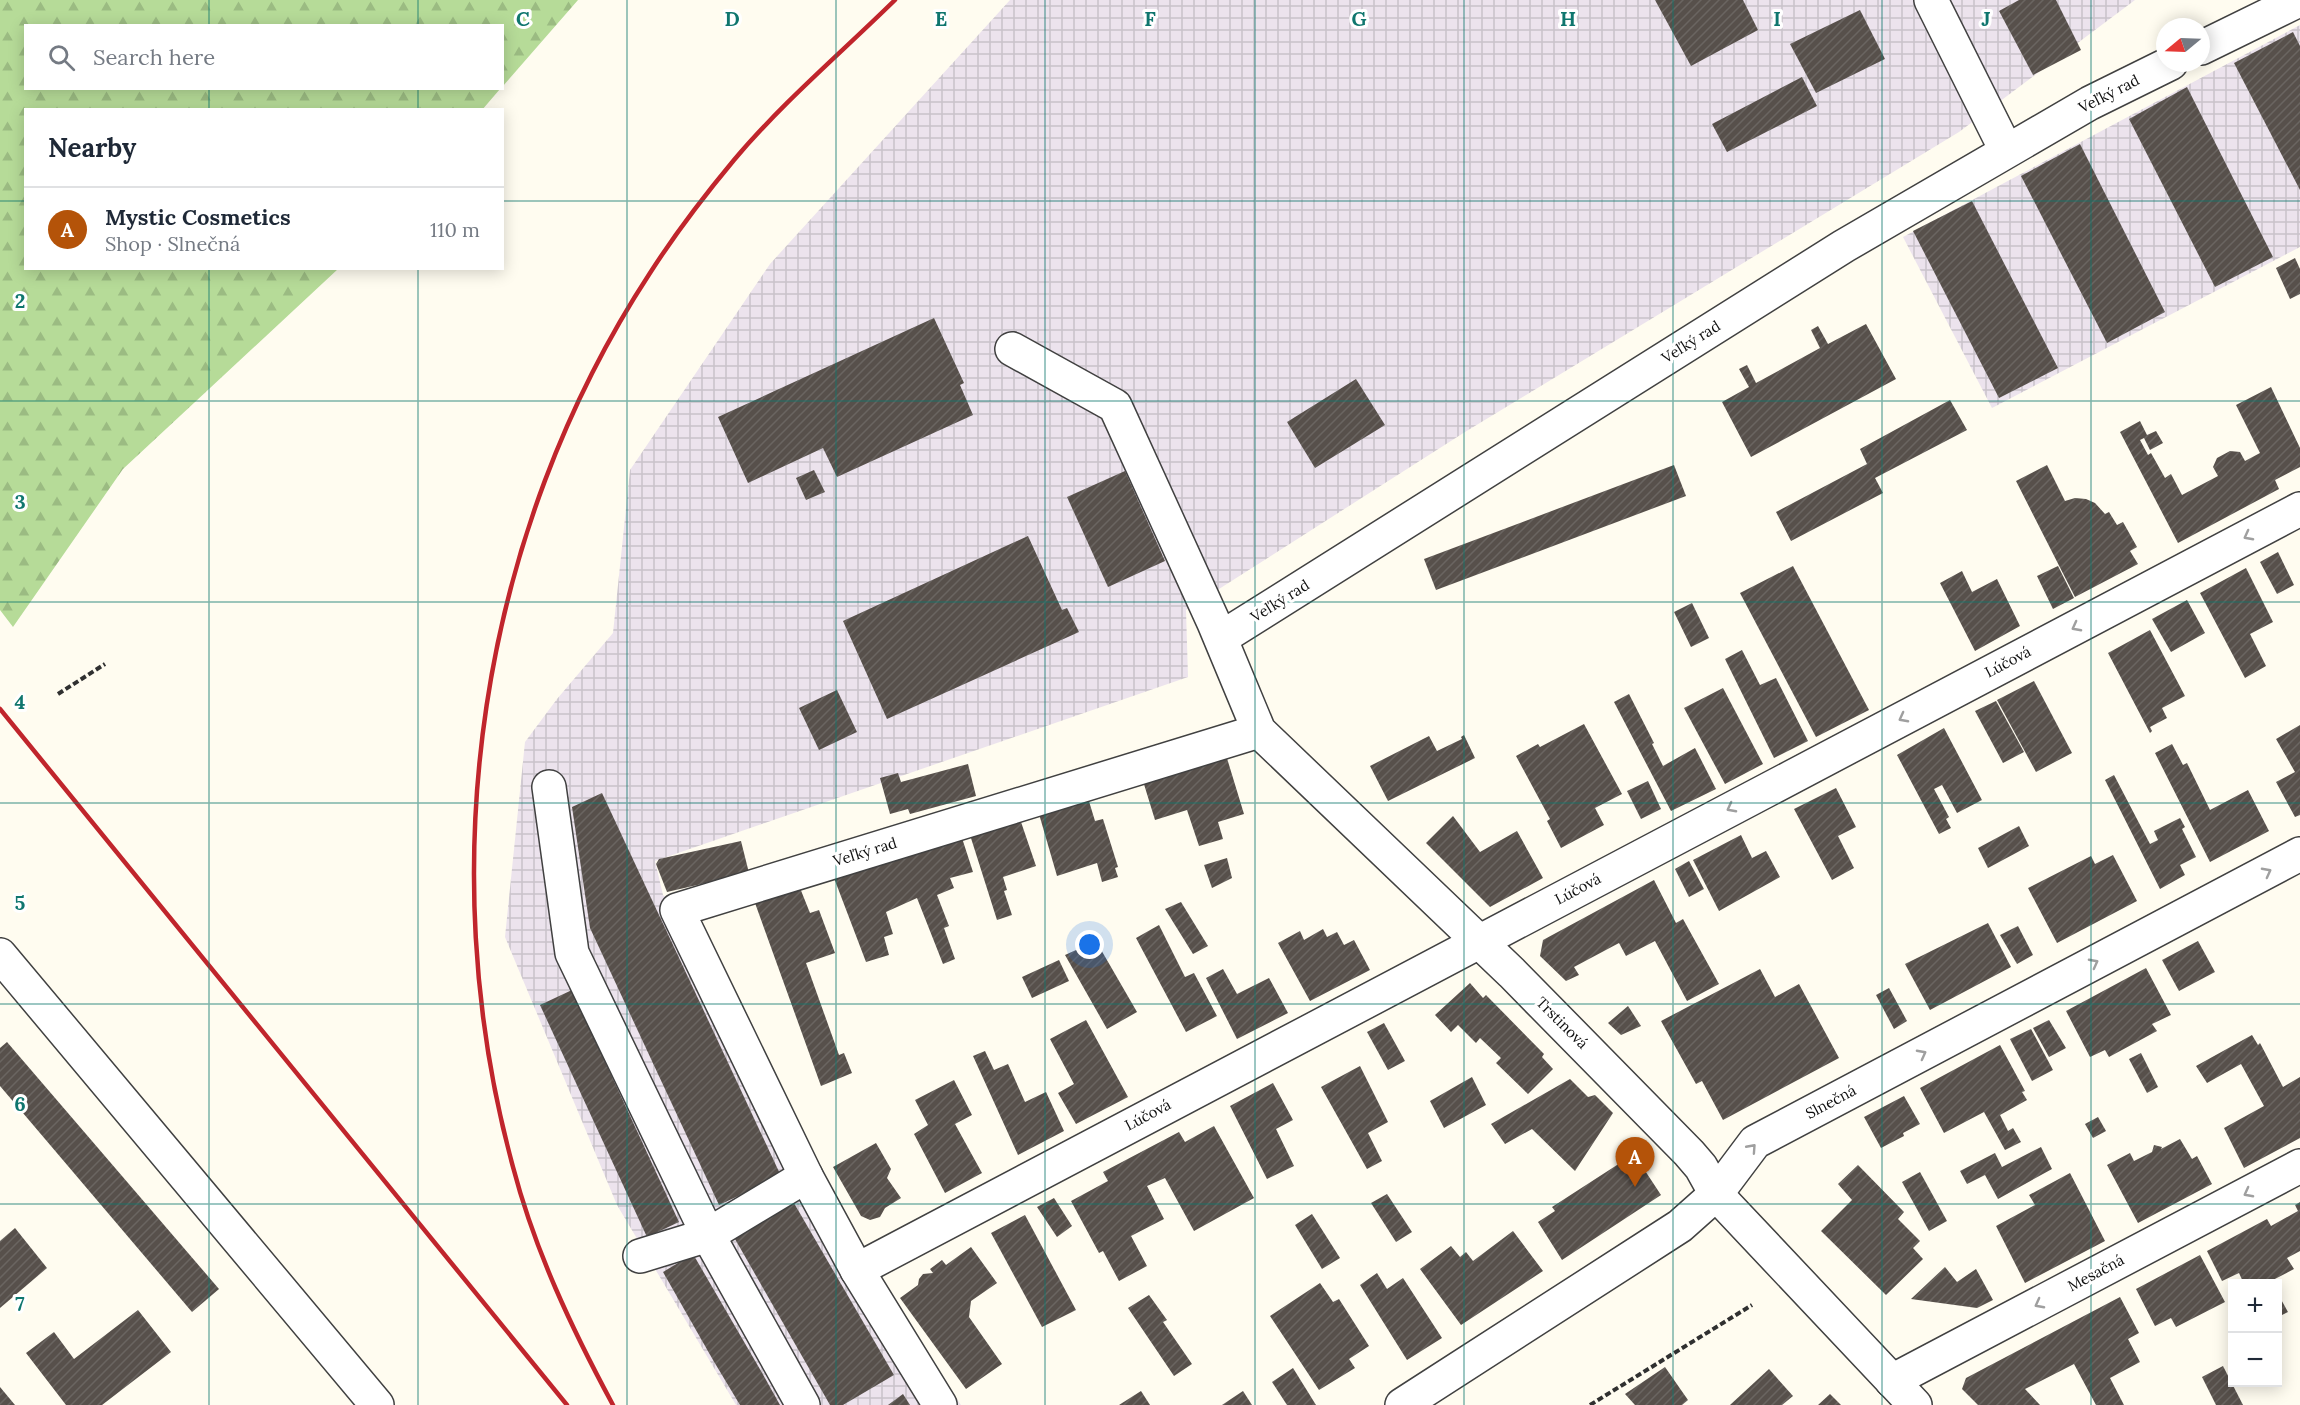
<!DOCTYPE html>
<meta charset="utf-8">
<style>
body{margin:0;font-family:Lora,serif;background:#f6f6f7;color:#1f2937}
.controls{position:absolute;right:18px;bottom:18px;display:grid;overflow:hidden;border-radius:0px;box-shadow:0 3px 15px #0003}
.controls button{width:54px;height:54px;display:grid;place-items:center;padding:0;border:0;border-bottom:2px solid #e0e1e3;background:#fff;color:#1f2937;font:30px sans-serif}
.compass{position:absolute;left:2156px;top:18px;width:54px;height:54px;border-radius:50%;background:#fff;box-shadow:0 3px 15px #0003;rotate:251deg}
.you{position:absolute;left:1090px;top:945px;width:21px;height:21px;margin:-15px;border:4px solid #fff;border-radius:50%;background:#1a73e8;box-shadow:0 0 0 9px #1a73e833}
.badge{display:grid;place-items:center;width:39px;height:39px;border-radius:50%;background:#b45309;color:#fff;font-size:20px;font-weight:700}
.pin{position:absolute;translate:-50% -50px;filter:drop-shadow(0 2px 3px #0008)}
.pin::after{content:'';position:absolute;top:32px;width:21px;height:18px;background:inherit;clip-path:polygon(0 0,100% 0,50% 100%)}
.list{margin:0;padding:0;list-style:none}
h2{display:flex;justify-content:space-between;align-items:center;height:78px;margin:0;padding:0 24px;font-size:26px}
h2 small{font-size:20px;font-weight:400;color:#747a83}
.list li{display:grid;grid-template-columns:39px 1fr auto;gap:18px;align-items:center;box-sizing:border-box;height:84px;padding:0 24px;border-top:2px solid #e0e1e3}
.list b{display:block;font-size:22px;white-space:nowrap}
.list p{margin:0;font-size:20px;white-space:nowrap;color:#747a83}
.list em{font-size:20px;font-style:normal;color:#747a83}
.icon{flex:none;width:33px;height:33px;fill:none;stroke:currentColor;stroke-width:2;stroke-linecap:round;stroke-linejoin:round}
.map{position:relative;flex:none;width:2300px;height:1405px;overflow:hidden}
.search{position:absolute;background:#fff;box-shadow:0 3px 15px #0003;left:24px;top:24px;width:480px;height:66px;display:flex;align-items:center;gap:15px;box-sizing:border-box;padding:0 21px;border-radius:0px;color:#747a83;font-size:22px}
.panel{position:absolute;background:#fff;box-shadow:0 3px 15px #0003;left:24px;top:108px;width:480px;height:162px;border-radius:0px}
.map>svg:first-child{display:block}
.industrial{fill:url(#industrial-grid)}
.forest{fill:url(#forest-firs)}
.building{fill:url(#building-hatch)}
.lines{fill:none;stroke-linecap:round;stroke-linejoin:round}
.minor-casing{stroke:#414141;stroke-width:36}
.path{stroke:#303030;stroke-width:4;stroke-dasharray:6 3;stroke-linecap:butt}
.minor{stroke:#fff;stroke-width:33}
.rail{stroke:#c0252c;stroke-width:4.5}
.oneway{stroke:#9f9f9f}
.grid{fill:none;stroke:#0f766e;stroke-width:1.5;stroke-opacity:0.55}
.labels{text-anchor:middle;stroke-width:6;stroke-linejoin:round;paint-order:stroke}
.street-label{font-size:15px;fill:#0e0e0e;stroke:#fff}
.grid-label{font-size:20px;text-anchor:middle;font-weight:bold;fill:#0f766e;stroke:#fff;stroke-width:6;stroke-linejoin:round;paint-order:stroke}
</style>
<div class="map">
<svg width="2300" height="1405" viewBox="0 0 2300 1405">
<defs>
<pattern id="industrial-grid" width="8" height="8" patternUnits="userSpaceOnUse" patternTransform="scale(1.5)"><rect width="8" height="8" fill="#ece3ed"/><path d="M0 4h8M4 0v8" fill="none" stroke="#c9c2ca"/></pattern>
<pattern id="forest-firs" width="22" height="20" patternUnits="userSpaceOnUse" patternTransform="scale(1.5)"><rect width="22" height="20" fill="#b6db98"/><path d="M5 1l3.5 6h-7zM16 11l3.5 6h-7z" fill="#9bbb82"/></pattern>
<pattern id="building-hatch" width="6" height="6" patternUnits="userSpaceOnUse" patternTransform="scale(1.5)"><rect width="6" height="6" fill="#57504b"/><path d="M-1 1l2-2M0 6l6-6M5 7l2-2" fill="none" stroke="#6a6561"/></pattern>
</defs>
<rect width="100%" height="100%" fill="#fffcf0"/>
<g class="industrial">
<path d="M1010,0H2135L1959,132L1465,432L1186,610L1188,677L655,861L663,895L696,922L857,1252L961,1405H736L617,1205L505,937L525,742L557,699L613,633L630,470L770,264Z"/>
<path d="M2300,25V247L1992,408L1903,237Z"/>
</g>
<path class="forest" d="M0,0H578L503,86L502,26H26V88L500,89L482,110H26V268L338,269L123,469L13,627L0,610Z"/>
<g class="building">
<path d="M1655,0H1743L1758,30L1691,66Z"/>
<path d="M2019,0H2056L2081,50L2033,75L1999,11Z"/>
<path d="M1860,10L1885,59L1816,93L1790,44Z"/>
<path d="M2293,32L2300,46V190L2234,63Z"/>
<path d="M1802,77L1817,106L1727,152L1712,124Z"/>
<path d="M2187,87L2273,257L2215,287L2129,119Z"/>
<path d="M2080,144L2165,312L2107,343L2021,176Z"/>
<path d="M1972,201L2058,368L1999,398L1913,231Z"/>
<path d="M2295,258L2300,269V294L2290,299L2276,268Z"/>
<path d="M934,318L964,383L960,385L973,415L837,477L823,448L748,483L718,417Z"/>
<path d="M1866,324L1896,379L1751,457L1722,402L1749,387L1739,369L1747,365L1756,383L1820,348L1811,330L1818,326L1828,344Z"/>
<path d="M1356,379L1385,425L1315,468L1287,422Z"/>
<path d="M2271,387L2300,448V467L2275,480L2279,489L2178,543L2120,432L2140,421L2147,435L2156,431L2163,443L2150,450L2144,438L2140,440L2148,455L2151,453L2165,478L2171,474L2182,495L2218,476L2213,467L2217,458L2230,451L2240,452L2245,461L2260,453L2236,405Z"/>
<path d="M1950,400L1967,430L1875,478L1883,493L1791,541L1776,512L1867,464L1860,449Z"/>
<path d="M1674,465L1686,496L1436,590L1424,559Z"/>
<path d="M2047,465L2065,501L2075,498L2086,499L2095,503L2105,514L2109,512L2117,525L2123,522L2137,547L2130,551L2138,564L2075,597L2016,481Z"/>
<path d="M814,470L825,492L806,500L796,478Z"/>
<path d="M1125,471L1165,561L1108,587L1067,497Z"/>
<path d="M1028,536L1062,610L1067,608L1079,632L887,719L843,621Z"/>
<path d="M2278,552L2294,585L2277,594L2260,562Z"/>
<path d="M1793,566L1869,710L1816,737L1740,593Z"/>
<path d="M2058,566L2074,598L2053,609L2037,576Z"/>
<path d="M2246,568L2273,622L2250,634L2266,666L2245,678L2200,593Z"/>
<path d="M1962,571L1972,592L1997,579L2020,626L1975,651L1940,583Z"/>
<path d="M2187,600L2205,633L2171,652L2152,619Z"/>
<path d="M1692,603L1709,638L1691,647L1674,612Z"/>
<path d="M2150,630L2185,696L2162,708L2167,718L2150,727L2152,731L2150,733L2108,653Z"/>
<path d="M1742,650L1760,685L1776,678L1808,741L1774,758L1725,659Z"/>
<path d="M2034,681L2072,753L2036,772L1997,700Z"/>
<path d="M1723,688L1763,764L1725,784L1684,708Z"/>
<path d="M837,690L857,732L819,750L799,708Z"/>
<path d="M1629,694L1654,743L1652,744L1663,766L1695,748L1716,789L1671,811L1614,702Z"/>
<path d="M1996,701L2024,752L2003,763L1975,711Z"/>
<path d="M1584,724L1622,794L1595,808L1604,825L1561,848L1547,821L1550,819L1516,756L1538,744L1540,747Z"/>
<path d="M2300,725V815L2295,817L2276,782L2295,772L2276,739Z"/>
<path d="M1944,728L1982,800L1957,813L1942,785L1934,789L1949,817L1946,819L1951,828L1939,834L1897,755Z"/>
<path d="M1464,735L1475,758L1388,801L1370,766L1429,736L1437,751L1462,739L1461,737Z"/>
<path d="M2172,744L2183,765L2187,763L2210,810L2248,790L2269,831L2210,862L2155,753Z"/>
<path d="M1226,755L1244,814L1218,822L1223,839L1199,846L1187,810L1155,820L1143,781Z"/>
<path d="M968,764L976,796L910,814L908,809L890,814L880,778L898,773L901,782Z"/>
<path d="M2114,775L2150,844L2158,840L2154,831L2180,818L2185,827L2182,829L2196,857L2180,865L2185,875L2160,889L2105,780Z"/>
<path d="M1648,781L1661,809L1641,819L1627,791Z"/>
<path d="M1836,788L1856,827L1838,836L1854,868L1832,880L1794,809Z"/>
<path d="M602,793L781,1176L719,1205L590,928L572,807Z"/>
<path d="M1088,798L1095,821L1103,819L1118,867L1115,868L1118,877L1102,882L1097,863L1057,876L1039,814Z"/>
<path d="M1453,816L1480,852L1517,831L1543,878L1490,907L1426,843Z"/>
<path d="M1020,819L1036,866L1003,877L1007,890L1004,891L1012,915L997,920L970,835Z"/>
<path d="M2019,826L2029,846L1988,868L1978,848Z"/>
<path d="M1741,835L1752,858L1766,851L1780,877L1719,911L1693,860Z"/>
<path d="M962,838L973,872L950,878L954,888L937,895L949,926L944,928L955,959L943,964L917,898L886,912L893,934L884,937L889,955L866,962L834,878Z"/>
<path d="M741,841L749,873L667,892L656,864L659,859Z"/>
<path d="M2113,855L2137,901L2057,943L2028,888L2091,856L2095,864Z"/>
<path d="M1227,858L1232,878L1212,888L1204,865Z"/>
<path d="M1689,861L1704,889L1689,897L1675,869Z"/>
<path d="M1654,880L1676,923L1683,919L1719,984L1687,1001L1655,941L1626,956L1619,943L1574,967L1579,975L1566,981L1540,956L1543,940Z"/>
<path d="M800,888L810,913L819,910L835,953L806,963L839,1055L844,1053L852,1073L821,1086L755,903Z"/>
<path d="M1181,902L1208,946L1193,954L1165,909Z"/>
<path d="M1988,923L2011,967L1930,1010L1905,964Z"/>
<path d="M1159,925L1185,977L1194,973L1217,1016L1186,1032L1136,938Z"/>
<path d="M2018,926L2033,955L2017,964L2000,935Z"/>
<path d="M1323,929L1327,937L1337,932L1344,945L1354,940L1370,970L1310,1001L1278,943L1300,931L1304,940Z"/>
<path d="M2198,941L2215,972L2179,991L2162,960Z"/>
<path d="M1087,945L1093,952L1100,948L1137,1012L1107,1029L1065,955Z"/>
<path d="M1059,960L1069,981L1032,998L1022,977Z"/>
<path d="M2146,968L2171,1015L2152,1024L2157,1031L2109,1057L2105,1050L2090,1057L2066,1011Z"/>
<path d="M1223,969L1237,994L1269,978L1288,1013L1237,1039L1206,978Z"/>
<path d="M1760,969L1775,997L1799,984L1839,1058L1723,1120L1702,1081L1696,1084L1661,1021Z"/>
<path d="M1470,983L1483,998L1486,995L1544,1054L1542,1057L1553,1069L1528,1094L1496,1063L1501,1058L1480,1038L1476,1043L1458,1025L1451,1032L1435,1015Z"/>
<path d="M1889,988L1907,1021L1894,1029L1876,995Z"/>
<path d="M572,990L679,1222L647,1237L540,1005Z"/>
<path d="M1628,1006L1641,1026L1621,1035L1608,1023Z"/>
<path d="M1086,1020L1128,1097L1076,1124L1058,1093L1074,1084L1050,1039Z"/>
<path d="M2049,1020L2066,1048L2049,1057L2033,1028Z"/>
<path d="M1384,1023L1405,1061L1388,1070L1367,1032Z"/>
<path d="M2031,1029L2053,1070L2032,1081L2010,1039Z"/>
<path d="M2252,1035L2258,1045L2260,1043L2283,1087L2300,1077V1138L2244,1168L2224,1128L2264,1106L2241,1064L2207,1083L2196,1066Z"/>
<path d="M7,1042L219,1289L192,1312L0,1086V1048Z"/>
<path d="M2000,1045L2025,1091L2022,1092L2027,1100L2000,1115L2008,1131L2013,1128L2021,1142L2005,1150L1984,1112L1944,1133L1920,1088Z"/>
<path d="M985,1051L994,1070L1008,1064L1025,1102L1046,1092L1064,1131L1018,1155L973,1056Z"/>
<path d="M2141,1053L2158,1087L2147,1093L2129,1059Z"/>
<path d="M1360,1066L1388,1122L1368,1133L1382,1161L1367,1169L1321,1087Z"/>
<path d="M1472,1077L1486,1105L1444,1128L1430,1101Z"/>
<path d="M1570,1079L1588,1097L1595,1095L1613,1113L1575,1171L1532,1129L1505,1144L1491,1124Z"/>
<path d="M954,1080L972,1115L955,1124L982,1173L945,1193L914,1134L928,1125L915,1100Z"/>
<path d="M1273,1083L1293,1120L1276,1129L1294,1166L1267,1179L1230,1106Z"/>
<path d="M1904,1096L1920,1124L1903,1133L1904,1136L1881,1148L1864,1117Z"/>
<path d="M2098,1117L2106,1131L2093,1138L2085,1124Z"/>
<path d="M1214,1126L1254,1198L1194,1231L1165,1178L1147,1186L1164,1219L1131,1236L1147,1266L1119,1281L1103,1251L1099,1253L1071,1201L1108,1181L1103,1172L1179,1132L1185,1142Z"/>
<path d="M2180,1139L2192,1159L2197,1156L2212,1184L2138,1223L2107,1165L2130,1153L2134,1161L2152,1152L2154,1145L2162,1147L2161,1149Z"/>
<path d="M876,1143L891,1169L887,1178L901,1198L885,1208L880,1217L870,1220L861,1216L833,1167Z"/>
<path d="M2041,1147L2052,1169L1998,1199L1985,1175L1967,1184L1960,1171L1995,1153L2002,1167Z"/>
<path d="M1634,1154L1661,1195L1562,1260L1538,1222L1555,1211L1552,1207Z"/>
<path d="M1858,1165L1904,1212L1898,1219L1920,1241L1913,1248L1923,1259L1886,1295L1821,1231L1852,1200L1838,1184Z"/>
<path d="M1920,1172L1947,1221L1929,1231L1902,1182Z"/>
<path d="M2070,1173L2105,1241L2025,1283L1996,1226L2035,1205L2029,1195Z"/>
<path d="M1387,1194L1412,1232L1396,1242L1371,1203Z"/>
<path d="M791,1198L894,1375L843,1405H830L731,1232Z"/>
<path d="M1054,1198L1072,1226L1057,1237L1037,1207Z"/>
<path d="M2300,1202V1251L2287,1258L2294,1269L2271,1281L2272,1284H2244L2239,1273L2222,1281L2207,1251L2267,1219L2271,1226L2298,1211L2295,1205Z"/>
<path d="M1312,1214L1340,1258L1322,1269L1295,1225Z"/>
<path d="M1025,1215L1076,1310L1042,1327L991,1233Z"/>
<path d="M15,1228L47,1268L0,1308V1241Z"/>
<path d="M1513,1231L1543,1271L1461,1325L1420,1269L1451,1246L1460,1257L1466,1252L1473,1261Z"/>
<path d="M971,1247L997,1283L971,1301L969,1317L1002,1364L966,1389L900,1298L918,1285L919,1279L923,1274L933,1273L930,1269L942,1260L946,1265Z"/>
<path d="M693,1254L761,1371L780,1405H740L713,1360L663,1272Z"/>
<path d="M2200,1255L2225,1302L2176,1327L2171,1318L2155,1326L2136,1289Z"/>
<path d="M1945,1267L1957,1282L1976,1269L1993,1300L1977,1308L1911,1299Z"/>
<path d="M1377,1273L1387,1289L1403,1278L1442,1338L1407,1360L1360,1285Z"/>
<path d="M1320,1283L1333,1302L1339,1299L1369,1346L1349,1359L1355,1368L1319,1390L1270,1316Z"/>
<path d="M2278,1294L2288,1312L2278,1317Z"/>
<path d="M1149,1295L1167,1320L1163,1322L1192,1364L1174,1376L1128,1308Z"/>
<path d="M2120,1297L2139,1333L2128,1339L2140,1362L2110,1378L2124,1405H2096L2074,1364L2025,1389L2040,1405H1978L1962,1389L1966,1378Z"/>
<path d="M138,1310L171,1352L102,1405H66L26,1353L54,1332L74,1359Z"/>
<path d="M2223,1366L2243,1405H2216L2202,1377Z"/>
<path d="M1665,1367L1688,1400L1682,1405H1635L1625,1394Z"/>
<path d="M1293,1368L1316,1405H1287L1272,1382Z"/>
<path d="M1769,1369L1793,1396L1782,1405H1730Z"/>
<path d="M0,1387L15,1405H0Z"/>
<path d="M1141,1391L1150,1405H1119Z"/>
<path d="M1243,1391L1252,1405H1222Z"/>
<path d="M903,1394L910,1405H888Z"/>
<path d="M1830,1394L1841,1405H1818Z"/>
</g>
<g class="lines">
<defs>
<g id="minor">
<path d="M1931,0L2006,150"/>
<path d="M2201,48L2299,0"/>
<path d="M1012,349L1115,406L1214,623L1259,731L1512,973L1689,1153L1701,1167L1716,1194L1915,1405"/>
<path d="M1221,638L1844,246L2090,103L2171,63"/>
<path d="M549,787L572,953L708,1235L803,1405"/>
<path d="M0,955L377,1405"/>
<path d="M640,1256L708,1235L806,1176"/>
<path d="M857,1270L2300,509"/>
<path d="M1892,1381L2300,1166"/>
<path d="M940,1405L857,1270L806,1176L677,910L1259,731"/>
<path d="M1402,1405L1680,1226L1716,1194L1755,1142L2300,854"/>
</g>
</defs>
<use href="#minor" class="minor-casing"/>
<g class="path">
<path d="M58,694L105,664"/>
<path d="M1590,1405L1752,1305"/>
</g>
<use href="#minor" class="minor"/>
<g class="rail">
<path d="M0,709L567,1405"/>
<path d="M613,1405C572,1329 535,1251 513,1167C431,867 479,534 650,273C675,234 704,196 734,160C783,102 841,53 895,0"/>
</g>
</g>
<defs><path id="oneway-chevron" d="M-2-3.5L2.5 0L-2 3.5" fill="none" stroke-width="1.6" stroke-linecap="round" stroke-linejoin="round" transform="scale(1.5)"/></defs>
<g class="oneway">
<use href="#oneway-chevron" transform="translate(2248 536) rotate(152)"/>
<use href="#oneway-chevron" transform="translate(2076 627) rotate(152)"/>
<use href="#oneway-chevron" transform="translate(1903 718) rotate(152)"/>
<use href="#oneway-chevron" transform="translate(1731 808) rotate(152)"/>
<use href="#oneway-chevron" transform="translate(2267 872) rotate(-28)"/>
<use href="#oneway-chevron" transform="translate(2094 963) rotate(-28)"/>
<use href="#oneway-chevron" transform="translate(1922 1054) rotate(-28)"/>
<use href="#oneway-chevron" transform="translate(1752 1148) rotate(-48)"/>
<use href="#oneway-chevron" transform="translate(2248 1193) rotate(152)"/>
<use href="#oneway-chevron" transform="translate(2039 1304) rotate(152)"/>
</g>
<path class="grid" d="M209,0V26M418,0V26M627,0V1405M836,0V1405M1045,0V1405M1255,0V1405M1464,0V1405M1673,0V1405M1882,0V1405M2091,0V1405M209,88V110M418,88V110M0,201H26M502,201H2300M209,268V1405M418,268V1405M0,401H2300M0,602H2300M0,803H2300M0,1004H2300M0,1204H2300"/>
<g class="labels">
<g class="street-label">
<text transform="translate(2109 94) rotate(-27)" y="5">Veľký rad</text>
<text transform="translate(1691 342) rotate(-32)" y="5">Veľký rad</text>
<text transform="translate(1280 601) rotate(-32)" y="5">Veľký rad</text>
<text transform="translate(2008 662) rotate(-28)" y="5">Lúčová</text>
<text transform="translate(865 852) rotate(-17)" y="5">Veľký rad</text>
<text transform="translate(1578 889) rotate(-28)" y="5">Lúčová</text>
<text transform="translate(1562 1023) rotate(45)" y="5">Trstinová</text>
<text transform="translate(1831 1102) rotate(-28)" y="5">Slnečná</text>
<text transform="translate(1148 1115) rotate(-28)" y="5">Lúčová</text>
<text transform="translate(2096 1273) rotate(-28)" y="5">Mesačná</text>
</g>
</g>
<g class="grid-label">
<text x="523" y="26">C</text>
<text x="732" y="26">D</text>
<text x="941" y="26">E</text>
<text x="1150" y="26">F</text>
<text x="1359" y="26">G</text>
<text x="1568" y="26">H</text>
<text x="1777" y="26">I</text>
<text x="1986" y="26">J</text>
<text x="20" y="308">2</text>
<text x="20" y="509">3</text>
<text x="20" y="709">4</text>
<text x="20" y="910">5</text>
<text x="20" y="1111">6</text>
<text x="20" y="1311">7</text>
</g>
</svg>
<div class="controls">
<button>+</button>
<button>−</button>
</div>
<svg class="compass" viewBox="-18 -18 36 36"><path d="M0-13l5 13h-10z" fill="#e53935"/><path d="M0 13l5-13h-10z" fill="#747a83"/></svg>
<div class="you"></div>
<div class="pin badge" style="left:1635px;top:1187px">A</div>
<div class="search"><svg class="icon" aria-label="search" viewBox="0 0 24 24"><circle cx="10" cy="10" r="6"/><path d="M15 15l6 6"/></svg>Search here</div>
<section class="panel">
<h2>Nearby<small></small></h2>
<ul class="list">
<li><span class="badge">A</span><div><b>Mystic Cosmetics</b><p>Shop · Slnečná</p></div><em>110 m</em></li>
</ul>
</section>
</div>
